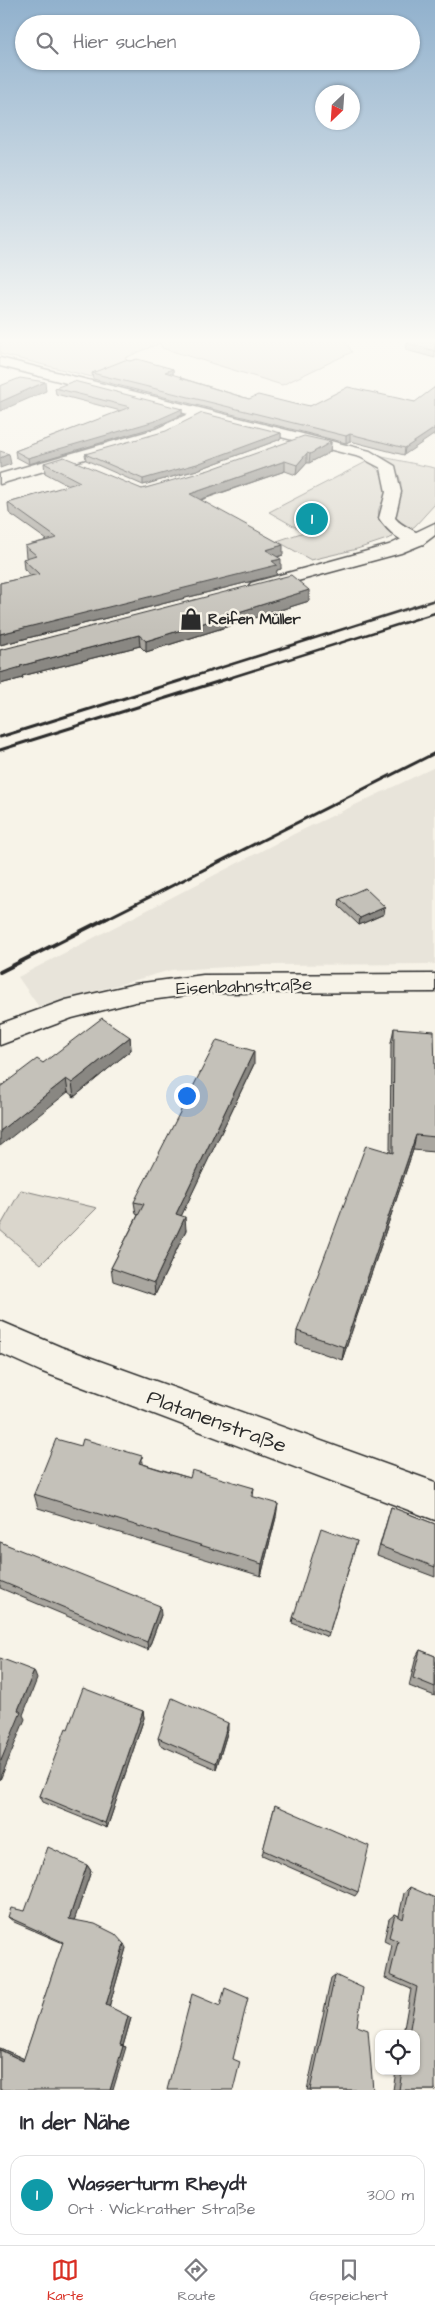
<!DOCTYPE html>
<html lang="de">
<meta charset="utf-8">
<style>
body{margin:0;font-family:"Architects Daughter",sans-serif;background:#f7f7f7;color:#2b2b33}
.controls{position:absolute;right:15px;bottom:15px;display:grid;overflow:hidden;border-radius:10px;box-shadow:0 1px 4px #0004}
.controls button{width:45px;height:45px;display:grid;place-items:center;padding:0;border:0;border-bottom:1px solid #e1e1e2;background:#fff;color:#2b2b33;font:25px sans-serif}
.compass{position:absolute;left:315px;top:85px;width:45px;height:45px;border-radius:50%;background:#fff;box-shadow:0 1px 4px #0004;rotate:205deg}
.you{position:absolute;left:186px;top:1095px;width:18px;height:18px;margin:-12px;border:4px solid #fff;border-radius:50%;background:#1a73e8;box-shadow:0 0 0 8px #1a73e833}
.badge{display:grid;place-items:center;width:32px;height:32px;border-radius:50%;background:#d93025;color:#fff;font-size:16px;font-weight:700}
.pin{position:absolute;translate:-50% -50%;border:2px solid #fff;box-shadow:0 1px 5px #0006}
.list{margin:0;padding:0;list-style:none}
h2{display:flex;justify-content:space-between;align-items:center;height:65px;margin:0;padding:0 20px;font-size:21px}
h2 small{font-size:16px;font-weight:400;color:#7c7c81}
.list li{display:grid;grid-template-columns:32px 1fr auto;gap:15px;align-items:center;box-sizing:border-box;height:80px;margin:0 10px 10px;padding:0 10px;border:1px solid #e1e1e2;border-radius:15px}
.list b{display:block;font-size:19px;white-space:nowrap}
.list p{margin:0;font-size:16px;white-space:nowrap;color:#7c7c81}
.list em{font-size:16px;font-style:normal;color:#7c7c81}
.icon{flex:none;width:28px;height:28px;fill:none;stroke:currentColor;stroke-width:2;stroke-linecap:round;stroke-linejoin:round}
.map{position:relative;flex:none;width:435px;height:2090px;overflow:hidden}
.search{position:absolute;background:#fff;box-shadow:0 1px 4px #0004;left:15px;right:15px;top:15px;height:55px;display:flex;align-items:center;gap:12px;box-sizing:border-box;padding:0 18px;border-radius:28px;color:#7c7c81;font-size:19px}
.sheet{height:155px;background:#fff}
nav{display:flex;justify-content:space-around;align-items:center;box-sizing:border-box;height:70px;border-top:1px solid #e1e1e2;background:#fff;font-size:14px;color:#7c7c81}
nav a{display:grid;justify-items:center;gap:2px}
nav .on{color:#d93025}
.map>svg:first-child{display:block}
.built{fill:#e8e4da}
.green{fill:#dad6cc;stroke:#82807c}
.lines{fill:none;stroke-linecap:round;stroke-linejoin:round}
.street-casing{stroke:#2b2b2b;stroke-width:3}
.secondary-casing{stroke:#2b2b2b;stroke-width:3}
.street{fill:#f7f3e8;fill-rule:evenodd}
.secondary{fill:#f7f3e8;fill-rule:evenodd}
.rail-far2{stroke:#2b2b2b;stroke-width:2.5}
.rail-far1{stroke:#2b2b2b;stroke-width:3}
.rail{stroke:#2b2b2b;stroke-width:4}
.wall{fill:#a9a69f;stroke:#2b2b2b}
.shaded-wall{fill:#898782;stroke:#2b2b2b}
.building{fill:#c4c1b9;stroke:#2b2b2b}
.labels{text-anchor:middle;stroke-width:5;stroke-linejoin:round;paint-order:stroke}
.far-poi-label{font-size:15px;font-weight:bold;fill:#2b2b2b;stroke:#f7f3e8;text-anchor:start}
.street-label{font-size:18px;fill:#2b2b2b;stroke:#f7f3e8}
.near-street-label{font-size:21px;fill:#2b2b2b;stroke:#f7f3e8}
</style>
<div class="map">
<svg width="435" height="2090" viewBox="0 0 435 2090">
<rect width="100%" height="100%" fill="#f7f3e8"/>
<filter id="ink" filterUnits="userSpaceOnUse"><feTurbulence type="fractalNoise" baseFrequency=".02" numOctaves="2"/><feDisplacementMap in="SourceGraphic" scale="10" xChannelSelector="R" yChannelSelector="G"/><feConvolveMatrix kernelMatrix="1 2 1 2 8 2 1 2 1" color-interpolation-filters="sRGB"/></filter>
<g filter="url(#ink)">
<path class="built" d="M435,767V964L266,965L171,970L39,1007L18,977L296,833Z"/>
<g class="green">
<path d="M0,339H353L346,342L352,352L282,385L162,348L160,343L125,358L131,364L96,378L0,354Z"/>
<path d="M373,455L435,468V504L415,526L412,528L397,524L394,515C401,501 406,480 393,467C388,462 379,458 373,455Z"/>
<path d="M368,461C379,469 389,480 386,495C384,503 376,506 379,517C381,524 389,531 393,537L357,549L311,560L277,541L304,532L269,512Z"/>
<path d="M21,1190L97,1208L41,1264L0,1230V1227Z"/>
</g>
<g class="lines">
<defs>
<g id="street">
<path d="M0,358L370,451L395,466L401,492L395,518C403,528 418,530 425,540L423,544C406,548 387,531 379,518L386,492L381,468L360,457L202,417L166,435L0,484V474L156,429L188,414L0,366Z"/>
<path d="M435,974V992L203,993L135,1002L72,1018L0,1045V1024L66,1000L135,984L203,975Z"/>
<path d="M0,1321L61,1347L435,1482V1520L40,1371L0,1353Z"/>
</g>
<path id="secondary" d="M435,523V535L423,544L401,553L257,592L251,591L248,587L251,583L389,545Z"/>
</defs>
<use href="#street" class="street-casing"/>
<use href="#secondary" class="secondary-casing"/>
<use href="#street" class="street"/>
<use href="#secondary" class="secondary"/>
<g class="rail-far2">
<path d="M185,679L435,600"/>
<path d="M226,679L435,613"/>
</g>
<g class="rail-far1">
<path d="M0,737L189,678"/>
<path d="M0,750L230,678"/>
<path d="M106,919L435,753"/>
</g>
<path class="rail" d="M0,972L109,917"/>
</g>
<g class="wall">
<path d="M435,339V358L406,350L407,343Z"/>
<path d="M130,361L173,369V375L181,377V378L249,399L298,405L310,406L415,402L404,455L350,441L346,443L93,379L92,373Z"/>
<path d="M55,388L182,409V415L155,427L29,464L16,457L15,451L121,411L56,394Z"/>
<path d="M281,433V439L197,470L143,485L86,460L85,454Z"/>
<path d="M331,442L330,452L309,463H307L296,475L285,471L201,500L283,555L278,557L281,569L277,570L276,575L0,645V583L32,576L24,569L23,559L27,558L26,557L25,546L47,540L9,513L8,503L69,486L45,473L44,463L142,489Z"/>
<path d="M309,601L146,652L140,646L22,676L23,678L0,684V650Z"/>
<path d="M340,899L384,914L359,925L339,906Z"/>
<path d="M394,1028L435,1071V1146L434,1152L413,1150L342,1360L296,1344L297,1331L390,1152L391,1043Z"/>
<path d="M130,1037L131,1050L74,1097L68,1092L43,1063Z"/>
<path d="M254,1064L181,1216L186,1230L155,1295L113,1281L111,1268L138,1215L136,1214L134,1202Z"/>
<path d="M143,1464L190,1478L254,1488L253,1497L276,1517L261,1576L38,1508L34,1494Z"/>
<path d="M391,1507L435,1524V1577L377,1555Z"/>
<path d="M357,1541L328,1637L292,1623L293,1618Z"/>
<path d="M0,1542L161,1615L148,1650L0,1588Z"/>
<path d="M420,1650L435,1656V1696L409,1686L416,1657Z"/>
<path d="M143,1711L144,1718L107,1828L43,1802L40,1796L68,1729Z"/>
<path d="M228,1730L216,1769L160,1745L158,1738Z"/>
<path d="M275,1805L358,1892L355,1896L262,1855Z"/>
<path d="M87,1865L91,1871L74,1920L126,1948L109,2007L131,2018L123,2046L126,2047L0,2090V2048L24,2059L63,1943L14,1922L8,1917L25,1911Z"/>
<path d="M410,1887L435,2090H393L396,2071H416V2034H403L411,1989L385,1978L392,1945L384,1941L389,1919L395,1914L399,1916L404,1893Z"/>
<path d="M335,1975L357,2026L373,2090H307L331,1978Z"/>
</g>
<g class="shaded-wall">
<path d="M173,369V376L165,372Z"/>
<path d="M45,382L46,391L0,411V402Z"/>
<path d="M182,409V415L155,427L29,464L28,458Z"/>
<path d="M435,428V434L404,455L405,448Z"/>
<path d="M281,433V439L197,470L143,485V479Z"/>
<path d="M350,434V441L346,443V436Z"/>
<path d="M331,442L330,452L309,463L310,454Z"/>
<path d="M307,453V463L296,475L297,465Z"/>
<path d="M9,454L11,464L0,468V458Z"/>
<path d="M285,461V471L190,503V494Z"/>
<path d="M283,545V555L265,560L266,550Z"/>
<path d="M281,559V569L277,570L276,575L0,645V634Z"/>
<path d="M309,590V601L146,652V641Z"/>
<path d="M139,635L140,646L22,676L23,678L0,684V673L20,666Z"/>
<path d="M385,907L384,914L359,925L360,918Z"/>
<path d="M130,1037L131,1050L74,1097L72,1083Z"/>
<path d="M254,1051V1064L176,1227V1214Z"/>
<path d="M66,1079L68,1092L0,1146V1131Z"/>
<path d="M416,1135L413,1150L342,1360L344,1347Z"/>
<path d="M185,1217L186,1230L155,1295L154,1283Z"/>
<path d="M142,1456L144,1470L139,1463Z"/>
<path d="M278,1504L276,1517L261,1576L262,1564Z"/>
<path d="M160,1606L161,1615L148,1650L147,1642Z"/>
<path d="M34,1671L37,1679L23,1715L25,1719L0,1780V1763L18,1710Z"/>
<path d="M143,1711L144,1718L107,1828L105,1823Z"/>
<path d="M228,1723V1730L216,1769V1763Z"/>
<path d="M87,1865L91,1871L73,1924L69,1919Z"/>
<path d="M124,1944L126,1948L109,2007L106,2005Z"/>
<path d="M128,2016L131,2018L123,2046L120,2045Z"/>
<path d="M123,2046L126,2047L113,2090H110Z"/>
<path d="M0,2048L29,2061H23L0,2050Z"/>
</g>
<g class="building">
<path d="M419,339H435V351L407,343Z"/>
<path d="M137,359L173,369L165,372L181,377L180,378L249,399L258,395L298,405L301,404L310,406L348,387L415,402L435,387V428L405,448L350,434L346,436L92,373L125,360L130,361Z"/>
<path d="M20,378L45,382L0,402V386Z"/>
<path d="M74,381L182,409L155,421L28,458L15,451L130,407L55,388Z"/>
<path d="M202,413L281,433L197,464L143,479L85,454L166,431Z"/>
<path d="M304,436L331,442L310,454L307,453L297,465L285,461L190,494L283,545L266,550L281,559L272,561L277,565L0,634V583L39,574L23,559L36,555L25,546L57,538L8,503L80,482L44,463L64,457L142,489L209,470Z"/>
<path d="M0,451L9,454L0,458Z"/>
<path d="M291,575L309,590L146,641L139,635L20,666L21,667L0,673V650Z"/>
<path d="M365,888L385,907L360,918L340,899Z"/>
<path d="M102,1018L130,1037L72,1083L66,1079L0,1131V1087L37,1059L43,1063Z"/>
<path d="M394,1028L434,1031L435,1071V1137L416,1135L344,1347L297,1331L366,1145L393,1153Z"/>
<path d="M217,1040L254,1051L176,1214L185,1217L154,1283L111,1268L144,1204L134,1202Z"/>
<path d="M56,1439L81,1446L83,1439L142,1456L139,1463L165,1471L190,1478L192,1470L254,1488L251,1496L278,1504L262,1564L34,1494Z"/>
<path d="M391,1507L435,1524V1567L380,1546Z"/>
<path d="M321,1528L357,1541L329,1633L293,1618Z"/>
<path d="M0,1542L160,1606L147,1642L0,1581Z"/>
<path d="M420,1650L435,1656V1687L413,1678Z"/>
<path d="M0,1658L34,1671L18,1710L21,1712L0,1763Z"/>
<path d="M83,1688L143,1711L105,1823L40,1796L66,1728L68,1729Z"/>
<path d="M172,1698L228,1723L216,1763L158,1738Z"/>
<path d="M275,1805L369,1846L358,1892L263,1850Z"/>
<path d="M48,1847L87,1865L69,1919L95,1924L115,1934L124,1944L106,2005L128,2016L120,2045L123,2046L110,2090H0V2050L23,2061L63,1942L8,1917L11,1908L25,1911Z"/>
<path d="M410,1887L435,1898V2090H399L402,2071H416V2034H409L417,1987L390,1975L398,1941L389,1937L395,1914L403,1919Z"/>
<path d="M335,1975L363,1988L357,2026L368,2030L373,2090H310Z"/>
<path d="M225,1988L248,1998L233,2059L240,2062L233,2090H167L192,1994L220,2006Z"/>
</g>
</g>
<linearGradient id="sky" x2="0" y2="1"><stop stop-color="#91b1cd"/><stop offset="0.54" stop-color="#fbfaf5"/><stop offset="1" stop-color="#fbfaf5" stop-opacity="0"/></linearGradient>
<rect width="435" height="631" fill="url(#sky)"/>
<defs>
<symbol id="shop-bare" viewBox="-9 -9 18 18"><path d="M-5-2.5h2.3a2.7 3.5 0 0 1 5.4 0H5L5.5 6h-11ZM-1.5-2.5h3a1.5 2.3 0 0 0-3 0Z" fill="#2b2b2b" stroke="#f7f3e8" stroke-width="2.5" paint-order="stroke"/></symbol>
</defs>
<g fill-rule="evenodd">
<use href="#shop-bare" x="175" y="603" width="32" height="32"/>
</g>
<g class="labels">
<g class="far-poi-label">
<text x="208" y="624">Reifen Müller</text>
</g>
<g class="street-label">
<text transform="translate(244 986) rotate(-2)" y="6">Eisenbahnstraße</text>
</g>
<g class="near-street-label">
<text transform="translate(217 1421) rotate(20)" y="7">Platanenstraße</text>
</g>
</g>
</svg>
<div class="controls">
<button><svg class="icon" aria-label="locate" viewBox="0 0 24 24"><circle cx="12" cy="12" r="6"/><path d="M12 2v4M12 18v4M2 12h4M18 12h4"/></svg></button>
</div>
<svg class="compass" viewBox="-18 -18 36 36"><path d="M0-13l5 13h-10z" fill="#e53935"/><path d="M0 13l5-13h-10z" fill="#7c7c81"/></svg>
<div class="you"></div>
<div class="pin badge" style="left:312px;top:519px;background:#0f9aa8">1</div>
<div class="search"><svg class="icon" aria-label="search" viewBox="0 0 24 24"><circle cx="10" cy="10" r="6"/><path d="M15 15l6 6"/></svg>Hier suchen</div>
</div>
<section class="sheet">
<h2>In der Nähe<small></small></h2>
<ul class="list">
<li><span class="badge" style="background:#0f9aa8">1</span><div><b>Wasserturm Rheydt</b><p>Ort · Wickrather Straße</p></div><em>300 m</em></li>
</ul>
</section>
<nav>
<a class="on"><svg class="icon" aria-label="map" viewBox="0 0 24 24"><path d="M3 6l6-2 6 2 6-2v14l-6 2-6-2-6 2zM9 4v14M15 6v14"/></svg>Karte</a>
<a><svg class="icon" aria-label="directions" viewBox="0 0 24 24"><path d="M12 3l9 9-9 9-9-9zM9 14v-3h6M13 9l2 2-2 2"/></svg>Route</a>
<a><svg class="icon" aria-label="saved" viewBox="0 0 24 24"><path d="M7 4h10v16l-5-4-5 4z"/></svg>Gespeichert</a>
</nav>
